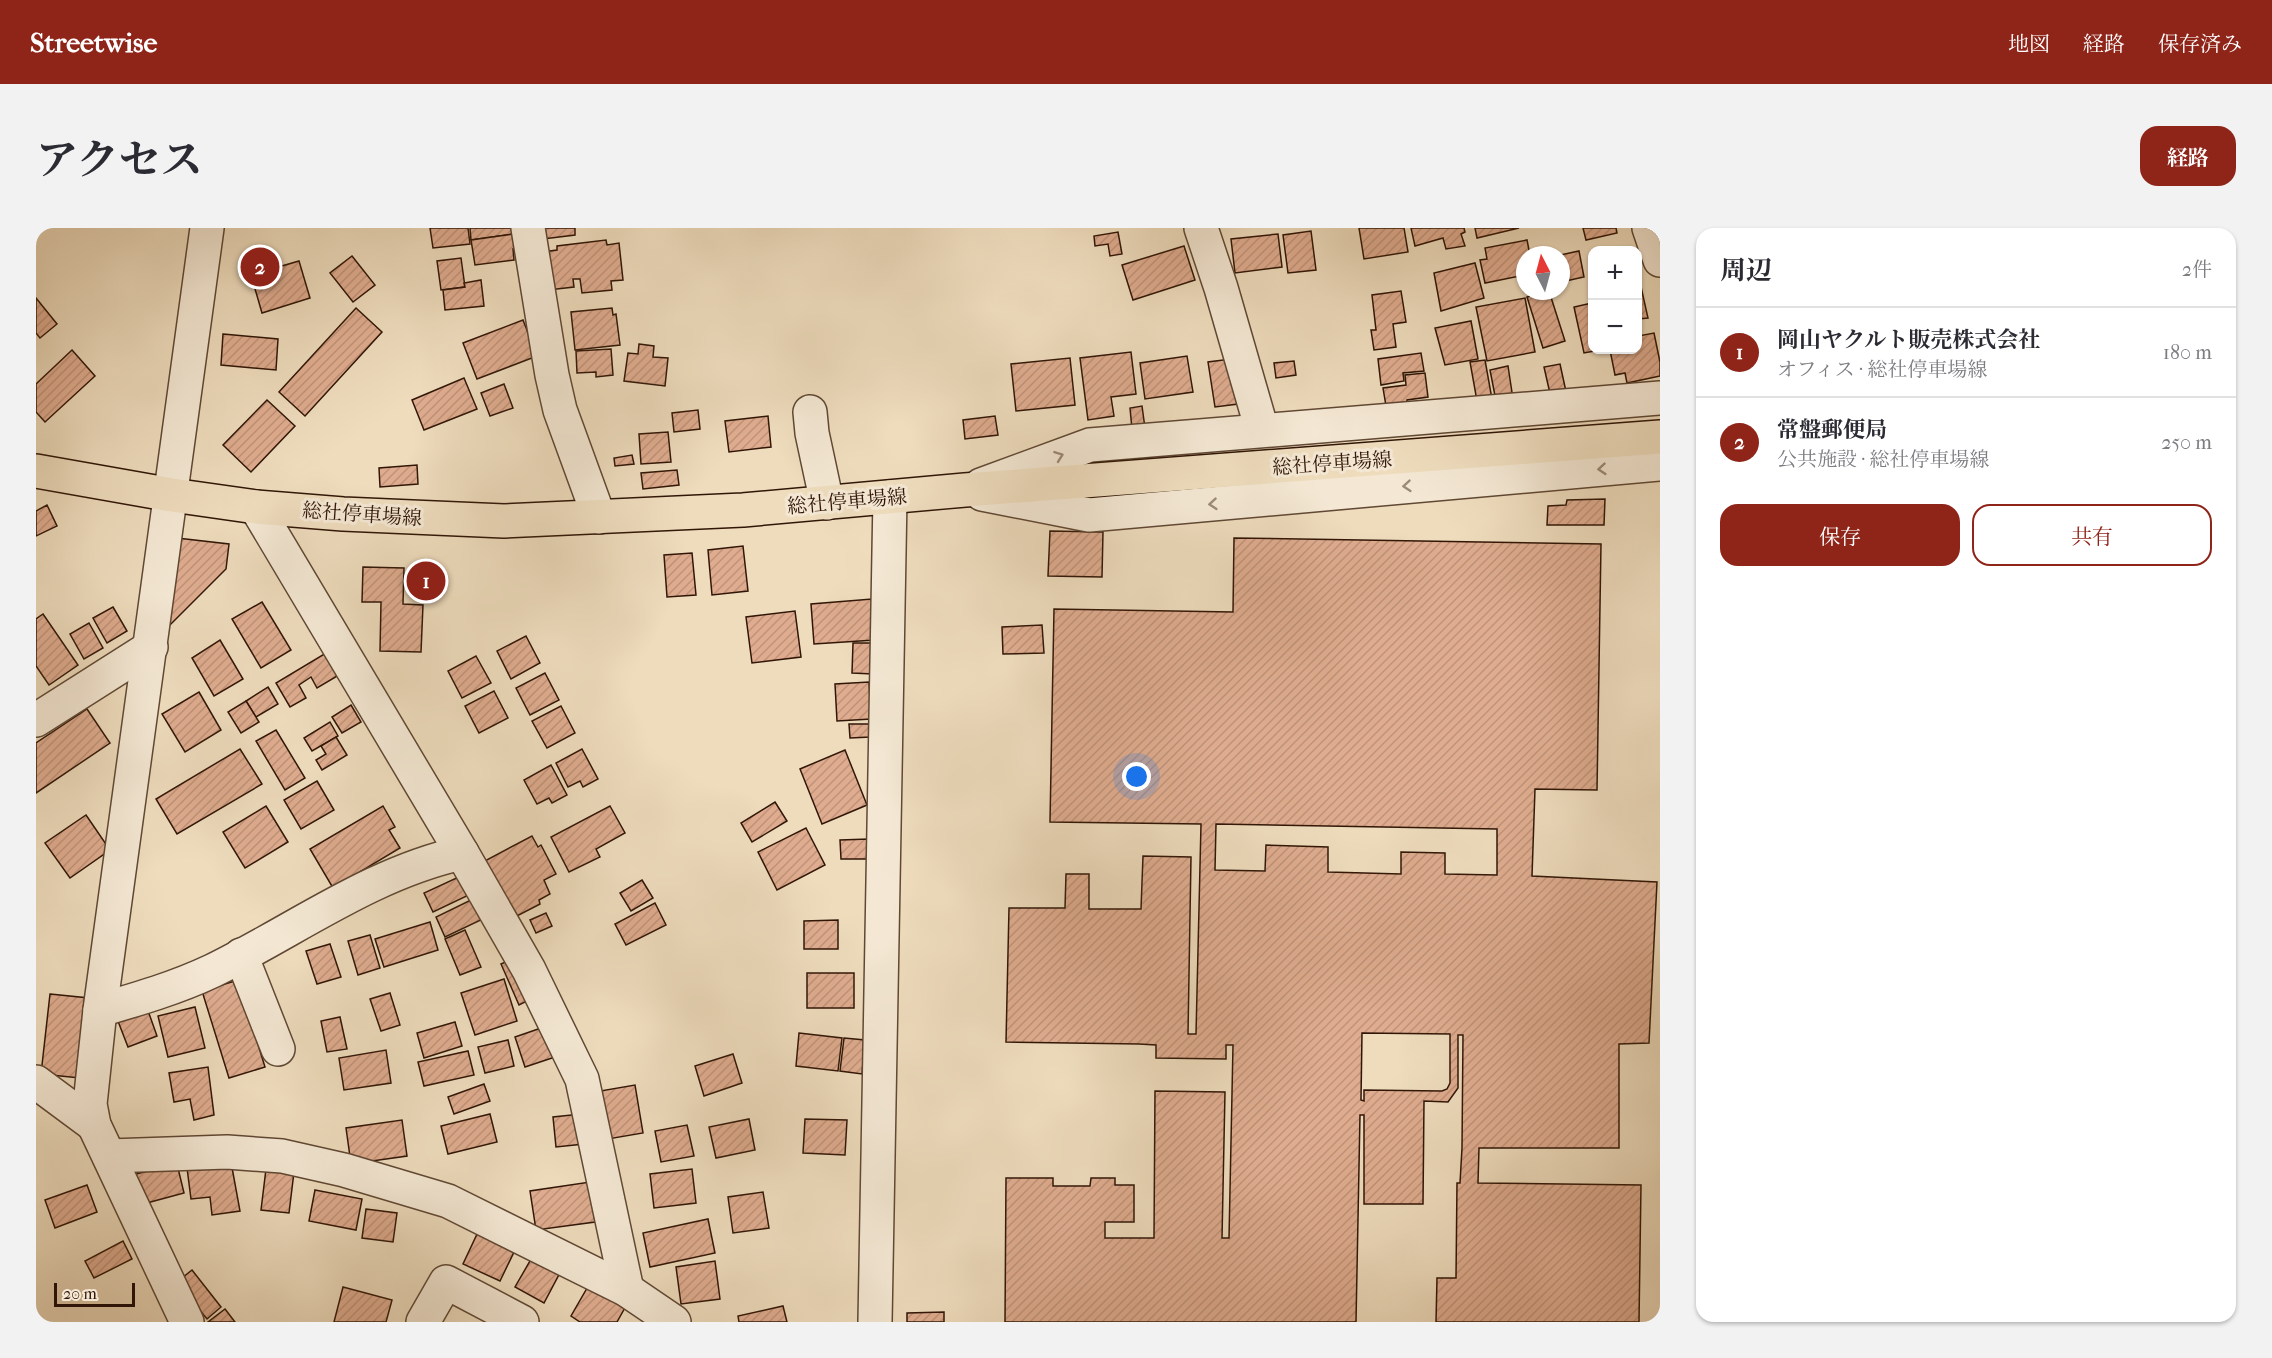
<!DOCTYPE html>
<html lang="ja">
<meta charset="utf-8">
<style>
body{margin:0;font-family:"IM FELL French Canon","Noto Serif JP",serif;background:#f2f2f3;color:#2b2b33}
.controls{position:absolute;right:18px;top:18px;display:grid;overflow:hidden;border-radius:12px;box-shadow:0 2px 4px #0004}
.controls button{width:54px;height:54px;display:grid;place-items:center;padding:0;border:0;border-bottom:2px solid #e1e1e2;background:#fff;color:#2b2b33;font:30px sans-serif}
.compass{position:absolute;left:1480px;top:18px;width:54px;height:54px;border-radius:50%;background:#fff;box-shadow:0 2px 4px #0004;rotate:354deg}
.scale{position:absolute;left:18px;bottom:15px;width:81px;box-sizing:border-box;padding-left:6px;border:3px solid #311607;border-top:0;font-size:16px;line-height:21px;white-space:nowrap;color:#311607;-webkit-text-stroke:4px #f4e8d4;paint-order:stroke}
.you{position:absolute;left:1101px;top:549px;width:21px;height:21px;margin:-15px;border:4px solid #fff;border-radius:50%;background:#1a73e8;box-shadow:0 0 0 9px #1a73e833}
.badge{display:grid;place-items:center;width:39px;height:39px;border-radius:50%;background:#8f2418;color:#fff;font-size:20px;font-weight:700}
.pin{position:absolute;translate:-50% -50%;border:3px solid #fff;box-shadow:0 2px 6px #0006}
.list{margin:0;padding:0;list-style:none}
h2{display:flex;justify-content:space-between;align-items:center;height:78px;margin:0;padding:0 24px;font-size:26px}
h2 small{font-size:20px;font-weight:400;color:#7c7c81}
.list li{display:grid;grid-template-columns:39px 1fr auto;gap:18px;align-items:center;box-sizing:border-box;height:90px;padding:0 24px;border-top:2px solid #e1e1e2}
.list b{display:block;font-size:22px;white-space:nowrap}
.list p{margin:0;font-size:20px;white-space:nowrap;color:#7c7c81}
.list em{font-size:20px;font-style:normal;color:#7c7c81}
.actions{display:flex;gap:12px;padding:18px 24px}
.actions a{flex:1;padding:14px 0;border:2px solid #8f2418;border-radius:18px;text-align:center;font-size:21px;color:#8f2418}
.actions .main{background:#8f2418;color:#fff}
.map{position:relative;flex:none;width:1624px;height:1094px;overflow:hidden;border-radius:18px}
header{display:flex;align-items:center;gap:36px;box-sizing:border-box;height:84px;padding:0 30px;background:#8f2418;color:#fff}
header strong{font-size:28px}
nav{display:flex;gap:33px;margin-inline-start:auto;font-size:21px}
.intro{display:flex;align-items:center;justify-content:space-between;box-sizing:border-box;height:144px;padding:0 36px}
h1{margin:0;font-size:42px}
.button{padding:15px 27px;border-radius:18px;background:#8f2418;color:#fff;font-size:21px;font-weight:700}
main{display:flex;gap:36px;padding:0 36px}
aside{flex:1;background:#fff;border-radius:18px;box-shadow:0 2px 4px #0004}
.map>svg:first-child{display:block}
.building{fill:url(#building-hatch);stroke:#311607;stroke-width:1.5;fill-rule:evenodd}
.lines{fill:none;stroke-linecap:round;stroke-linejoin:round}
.minor-casing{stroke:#604834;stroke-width:36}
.major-casing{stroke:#311607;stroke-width:36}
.minor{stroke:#f4e8d4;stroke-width:33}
.major{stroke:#eedcbd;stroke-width:33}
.oneway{stroke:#9c8a78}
.labels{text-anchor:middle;stroke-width:6;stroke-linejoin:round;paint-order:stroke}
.street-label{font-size:20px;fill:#311607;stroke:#f4e8d4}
</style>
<header>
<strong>Streetwise</strong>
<nav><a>地図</a><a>経路</a><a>保存済み</a></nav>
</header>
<div class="intro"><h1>アクセス</h1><a class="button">経路</a></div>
<main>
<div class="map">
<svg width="1624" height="1094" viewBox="0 0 1624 1094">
<defs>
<pattern id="building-hatch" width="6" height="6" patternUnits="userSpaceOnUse" patternTransform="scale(1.5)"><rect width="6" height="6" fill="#dfac8f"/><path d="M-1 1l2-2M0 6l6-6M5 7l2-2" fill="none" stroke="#c0937a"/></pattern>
</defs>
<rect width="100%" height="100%" fill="#eedcbd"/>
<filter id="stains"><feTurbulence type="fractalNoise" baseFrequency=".00333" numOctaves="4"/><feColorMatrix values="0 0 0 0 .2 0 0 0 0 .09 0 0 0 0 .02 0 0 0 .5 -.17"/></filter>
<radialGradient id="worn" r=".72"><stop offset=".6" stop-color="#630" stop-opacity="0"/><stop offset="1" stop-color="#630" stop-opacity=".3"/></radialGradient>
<g class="building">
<path d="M394,0H432L434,16L397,20Z"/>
<path d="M434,0H485V5L435,12Z"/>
<path d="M498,0H539V7L499,12Z"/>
<path d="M1323,0H1368L1372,24L1328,31Z"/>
<path d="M1375,0H1428L1429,4L1425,6L1429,18L1410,21L1407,10L1379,18Z"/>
<path d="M1439,0H1483L1441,10Z"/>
<path d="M1547,0H1580L1581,5L1550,12Z"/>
<path d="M1275,3L1280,42L1252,45L1247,7Z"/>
<path d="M1082,4L1086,26L1074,28L1072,16L1059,18L1058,8Z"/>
<path d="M485,5L487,20L477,21L478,32L439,37L435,12Z"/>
<path d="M1242,6L1246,39L1199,45L1195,11Z"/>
<path d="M570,12L571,17L583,15L587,52L575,53L576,62L546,65L544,51H537L538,59L512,62L507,24L521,22V18Z"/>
<path d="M1491,12L1494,27H1489V47L1449,55L1444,32L1451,31L1449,20Z"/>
<path d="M1148,18L1159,52L1097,72L1086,37Z"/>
<path d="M1543,23L1548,49L1525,54L1524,27Z"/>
<path d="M316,28L339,57L317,74L294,45Z"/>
<path d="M425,30L429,59L405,62L401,33Z"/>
<path d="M263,33L274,70L226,85L215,47Z"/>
<path d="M1439,35L1448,70L1405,83L1398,45Z"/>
<path d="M1603,50L1612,90L1602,91V51Z"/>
<path d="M445,52L448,78L409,82L407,62L429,59L428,55Z"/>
<path d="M1365,63L1370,94L1357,96L1360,119L1338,122L1335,102H1340L1336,67Z"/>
<path d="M1513,63L1529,113L1507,120L1491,69Z"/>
<path d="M0,70L21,96L4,110L0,105Z"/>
<path d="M1489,70L1499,124L1451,133L1440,79Z"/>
<path d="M1556,75V122H1564L1548,125L1538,79Z"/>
<path d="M320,80L346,104L269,188L243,164Z"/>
<path d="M576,80L577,87L580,86L584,117L539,122L535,84Z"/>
<path d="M487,92L501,128L441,151L427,115Z"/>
<path d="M1435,93L1442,131L1409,137L1399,100Z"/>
<path d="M1618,105L1624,134V148L1591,155L1589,145L1579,147L1574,122H1602V108Z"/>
<path d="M187,106L242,111L240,142L185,137Z"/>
<path d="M603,116L618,118L617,129L632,130L629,158L588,153L592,125L602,126Z"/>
<path d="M575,121L577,147L560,149V144L541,145L540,123Z"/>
<path d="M36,122L59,148L9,194L0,184V156Z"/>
<path d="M1095,124L1100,166L1075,169L1078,188L1052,192L1044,130Z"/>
<path d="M1385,125L1388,143L1367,145L1368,153L1345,157L1342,131Z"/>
<path d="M1151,128L1157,164L1109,171L1104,135Z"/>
<path d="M1034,130L1039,177L980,183L975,136Z"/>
<path d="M1195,131L1202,176L1179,179L1172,134Z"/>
<path d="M1449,132L1456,171L1441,173L1434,134Z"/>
<path d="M1258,133L1260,147L1240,150L1238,135Z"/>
<path d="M1524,136L1531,168L1515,170L1508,139Z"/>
<path d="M1472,138L1477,171L1460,173L1454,142Z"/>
<path d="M1389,145L1392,169L1371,172V175L1350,178L1347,160L1370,157L1369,147Z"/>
<path d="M428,150L441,181L388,202L376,172Z"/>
<path d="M468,156L477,180L454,188L445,165Z"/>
<path d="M231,172L259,198L215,244L187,217Z"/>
<path d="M1106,178L1109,200L1096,201L1094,180Z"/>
<path d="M662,182L664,201L638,204L636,185Z"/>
<path d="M732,188L735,219L693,224L689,193Z"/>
<path d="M959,188L962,207L929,211L927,192Z"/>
<path d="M632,204L635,234L605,236L603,206Z"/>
<path d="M596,227L598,236L579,238L578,230Z"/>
<path d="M381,237L382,256L344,259L343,240Z"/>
<path d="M641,242L643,257L607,261L605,245Z"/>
<path d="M1569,271L1568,297H1511L1512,278L1530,277L1531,272Z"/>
<path d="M11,277L21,298L0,308V283Z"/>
<path d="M1014,303L1067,304L1066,349L1012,348Z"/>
<path d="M141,310L193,316L190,341L129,402Z"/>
<path d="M1198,310L1565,316L1561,562L1499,561L1496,648L1621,654L1613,815L1583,816V920H1443L1442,955L1605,957L1603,1094H1400L1401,1050H1420L1421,955H1424L1426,920L1427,807H1422V860L1412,874L1388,873L1387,976H1328V887H1324L1320,1094H969L970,950H1017V958H1054L1055,950H1079V957H1098V994H1069V1010H1118L1119,863L1189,864L1186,1010H1193L1197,817H1190V831L1120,830V817L1103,816L970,814L973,680H1029L1030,646H1053V681H1105L1107,628L1155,629L1152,806H1160L1165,596L1014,594L1018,381L1197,384ZM1180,596L1461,601V647L1409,646V625L1365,624V646L1292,644V619L1230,617L1229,643L1179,642ZM1326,805L1414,806V855L1411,861L1406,863L1328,862V873L1325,872Z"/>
<path d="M707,318L712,363L676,367L672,322Z"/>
<path d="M656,325L660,367L631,369L628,327Z"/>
<path d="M327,339L368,340L367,376L387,377L385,424L344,423L345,374H326Z"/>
<path d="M836,371L839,412L778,416L775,376Z"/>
<path d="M226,374L255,422L225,440L196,391Z"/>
<path d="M77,379L91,403L71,415L57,390Z"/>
<path d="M759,383L765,429L716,435L710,389Z"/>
<path d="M7,386L42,437L13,457L0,438V391Z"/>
<path d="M53,395L67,420L48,431L34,406Z"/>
<path d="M1006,397L1008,425L967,426L966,399Z"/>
<path d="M490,408L504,435L475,451L461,423Z"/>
<path d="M184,412L207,451L178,468L156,430Z"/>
<path d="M817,415H837V446L816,445Z"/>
<path d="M290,425L303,447L281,460L275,449L263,457L270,470L254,479L240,455Z"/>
<path d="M440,428L455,455L426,470L412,443Z"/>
<path d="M509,445L523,472L494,487L480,460Z"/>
<path d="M833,454L835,491L801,493L799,456Z"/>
<path d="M232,459L242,476L220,489L210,473Z"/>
<path d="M458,463L472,490L443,505L429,478Z"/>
<path d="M163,464L185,502L149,524L126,486Z"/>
<path d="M210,473L223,494L205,505L192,484Z"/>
<path d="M315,477L325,494L306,505L296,489Z"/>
<path d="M525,478L539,505L511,520L496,493Z"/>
<path d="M51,481L74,515L0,565V515Z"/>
<path d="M294,494L302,508L276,523L268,510Z"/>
<path d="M813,496H834V509L814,510Z"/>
<path d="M240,502L269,550L249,562L220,513Z"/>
<path d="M300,509L311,527L286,542L280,532L290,526L285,518Z"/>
<path d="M204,521L226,556L141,606L120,571Z"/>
<path d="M546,521L562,551L547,559L544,553L532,559L520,535Z"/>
<path d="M809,522L831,577L786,596L764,541Z"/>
<path d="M515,537L531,567L516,575L513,570L501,576L488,552Z"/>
<path d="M281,553L298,582L265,601L248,572Z"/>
<path d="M739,574L751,593L716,614L705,595Z"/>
<path d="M230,578L252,614L209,640L187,604Z"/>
<path d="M347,578L359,599L353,602L364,620L297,660L274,621Z"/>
<path d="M574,578L589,605L560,621L564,629L533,644L515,609Z"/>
<path d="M50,587L74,622L34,650L9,615Z"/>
<path d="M770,600L789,637L741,662L722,624Z"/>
<path d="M496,608L502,619L505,617L520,646L508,652L514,666L503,672L504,676L475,691L445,635Z"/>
<path d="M833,611V631H805L804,612Z"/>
<path d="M427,647L435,666L397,684L388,665Z"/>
<path d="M606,652L617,670L595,683L584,665Z"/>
<path d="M439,670L449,690L409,709L400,689Z"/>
<path d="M619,675L630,697L590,717L579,696Z"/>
<path d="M510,685L516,698L500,705L494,692Z"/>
<path d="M802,692V721H768V693Z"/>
<path d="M394,694L402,722L348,739L339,711Z"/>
<path d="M429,702L445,739L424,747L409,711Z"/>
<path d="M334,707L344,740L322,747L312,713Z"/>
<path d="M294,716L305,749L281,756L270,723Z"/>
<path d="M477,731L495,771L483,777L465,736Z"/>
<rect x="771" y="745" width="47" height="35"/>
<path d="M468,751L481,793L439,807L425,765Z"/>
<path d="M202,752L229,839L193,850L166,763Z"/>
<path d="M354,765L364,797L345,803L334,771Z"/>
<path d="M14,766L53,770L44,850L5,846Z"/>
<path d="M110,777L121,808L92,819L80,788Z"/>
<path d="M159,779L169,820L132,829L122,788Z"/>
<path d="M304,789L311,821L291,824L285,793Z"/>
<path d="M419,794L426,818L388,830L381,805Z"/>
<path d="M508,799L519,829L489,839L479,809Z"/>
<path d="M763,805L806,810L802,843L760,838Z"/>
<path d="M808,810L829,812L826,846L804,843Z"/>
<path d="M472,812L478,838L449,845L442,819Z"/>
<path d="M350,822L355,855L308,862L303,830Z"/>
<path d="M432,823L438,847L388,858L382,834Z"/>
<path d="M697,826L706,855L668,868L659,838Z"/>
<path d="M172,839L178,887L158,892L154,871L138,874L133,845Z"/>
<path d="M448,856L454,873L418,886L412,869Z"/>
<path d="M599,857L607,905L572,911L564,863Z"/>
<path d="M454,886L461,914L412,926L405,898Z"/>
<path d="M545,886L548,916L520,919L517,889Z"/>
<path d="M713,891L719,922L680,930L673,899Z"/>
<path d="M769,891L811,892L809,927L767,925Z"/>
<path d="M366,892L371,928L315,936L310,900Z"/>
<path d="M651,897L658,928L625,934L619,903Z"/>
<path d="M195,934L204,983L176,987L174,969L155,971L151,940Z"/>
<path d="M141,936L148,965L107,976L100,946Z"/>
<path d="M230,941L258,944L253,985L225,982Z"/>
<path d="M656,941L660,975L618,980L614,946Z"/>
<path d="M554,954L559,994L500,1002L494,963Z"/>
<path d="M51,957L61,984L19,1000L9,972Z"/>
<path d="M279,962L326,971L320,1002L273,993Z"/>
<path d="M727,964L733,1000L697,1005L692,969Z"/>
<path d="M330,981L361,985L357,1014L326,1010Z"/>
<path d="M672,991L679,1025L614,1039L607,1005Z"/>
<path d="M442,1004L479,1022L464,1053L427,1036Z"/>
<path d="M87,1013L96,1031L58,1050L49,1033Z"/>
<path d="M498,1026L526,1041L508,1075L479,1059Z"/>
<path d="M679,1033L684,1071L645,1076L640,1039Z"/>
<path d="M156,1042L185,1079L171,1091L141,1054Z"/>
<path d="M554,1055L591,1076L581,1094H544L535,1088Z"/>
<path d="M307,1059L356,1072L350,1094H298Z"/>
<path d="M747,1078L751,1094H703L702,1088Z"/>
<path d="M189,1081L199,1094H172Z"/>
<path d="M908,1084V1094H871V1085Z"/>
</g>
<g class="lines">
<defs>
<g id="minor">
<path d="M492,0L516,147L524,182L563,289"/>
<path d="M1165,0L1185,60L1226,202"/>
<path d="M1613,0L1624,32"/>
<path d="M774,184L776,205L791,275"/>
<path d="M945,257L1054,217L1624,170"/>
<path d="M946,266L1053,287L1624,236"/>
<path d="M220,279L426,625L493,742L546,851L591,1062"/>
<path d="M0,492L115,419"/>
<path d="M205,727L242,821"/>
<path d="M64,782C102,771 140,760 176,743C258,703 335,645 426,625"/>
<path d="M0,854L58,897"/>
<path d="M73,928L191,924L246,928L308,942L412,973L591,1062L638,1094"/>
<path d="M151,1094L58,897L54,876L64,782L171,0"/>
<path d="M387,1094L410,1054L486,1094"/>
<path d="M839,1094L854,269"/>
</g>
<path id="major" d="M0,243L136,267L220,279L307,286L468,293L707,282L929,262L1624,209"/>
</defs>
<use href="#minor" class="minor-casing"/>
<use href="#major" class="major-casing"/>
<use href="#minor" class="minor"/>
<use href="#major" class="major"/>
</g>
<defs><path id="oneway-chevron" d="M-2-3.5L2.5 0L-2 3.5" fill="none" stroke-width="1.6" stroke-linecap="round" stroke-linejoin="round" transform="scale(1.5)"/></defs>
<g class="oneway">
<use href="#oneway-chevron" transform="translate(1023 228) rotate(-20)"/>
<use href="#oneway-chevron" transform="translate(1566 241) rotate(175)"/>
<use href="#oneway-chevron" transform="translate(1371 258) rotate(175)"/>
<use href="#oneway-chevron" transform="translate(1177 276) rotate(175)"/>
</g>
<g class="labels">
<g class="street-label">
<text transform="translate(1296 235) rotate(-4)" y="7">総社停車場線</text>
<text transform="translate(811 273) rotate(-5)" y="7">総社停車場線</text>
<text transform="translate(326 286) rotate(4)" y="7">総社停車場線</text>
</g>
</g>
<rect width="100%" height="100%" filter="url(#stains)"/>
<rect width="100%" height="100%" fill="url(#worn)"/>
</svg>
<div class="controls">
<button>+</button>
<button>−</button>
</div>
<svg class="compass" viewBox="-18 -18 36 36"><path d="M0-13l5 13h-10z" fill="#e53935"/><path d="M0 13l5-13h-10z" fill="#7c7c81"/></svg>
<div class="scale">20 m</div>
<div class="you"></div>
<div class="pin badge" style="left:390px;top:353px">1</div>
<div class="pin badge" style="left:224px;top:39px">2</div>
</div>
<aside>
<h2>周辺<small>2件</small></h2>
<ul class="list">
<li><span class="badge">1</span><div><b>岡山ヤクルト販売株式会社</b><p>オフィス · 総社停車場線</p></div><em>180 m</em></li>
<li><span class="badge">2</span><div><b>常盤郵便局</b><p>公共施設 · 総社停車場線</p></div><em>250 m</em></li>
</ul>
<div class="actions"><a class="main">保存</a><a>共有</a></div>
</aside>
</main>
